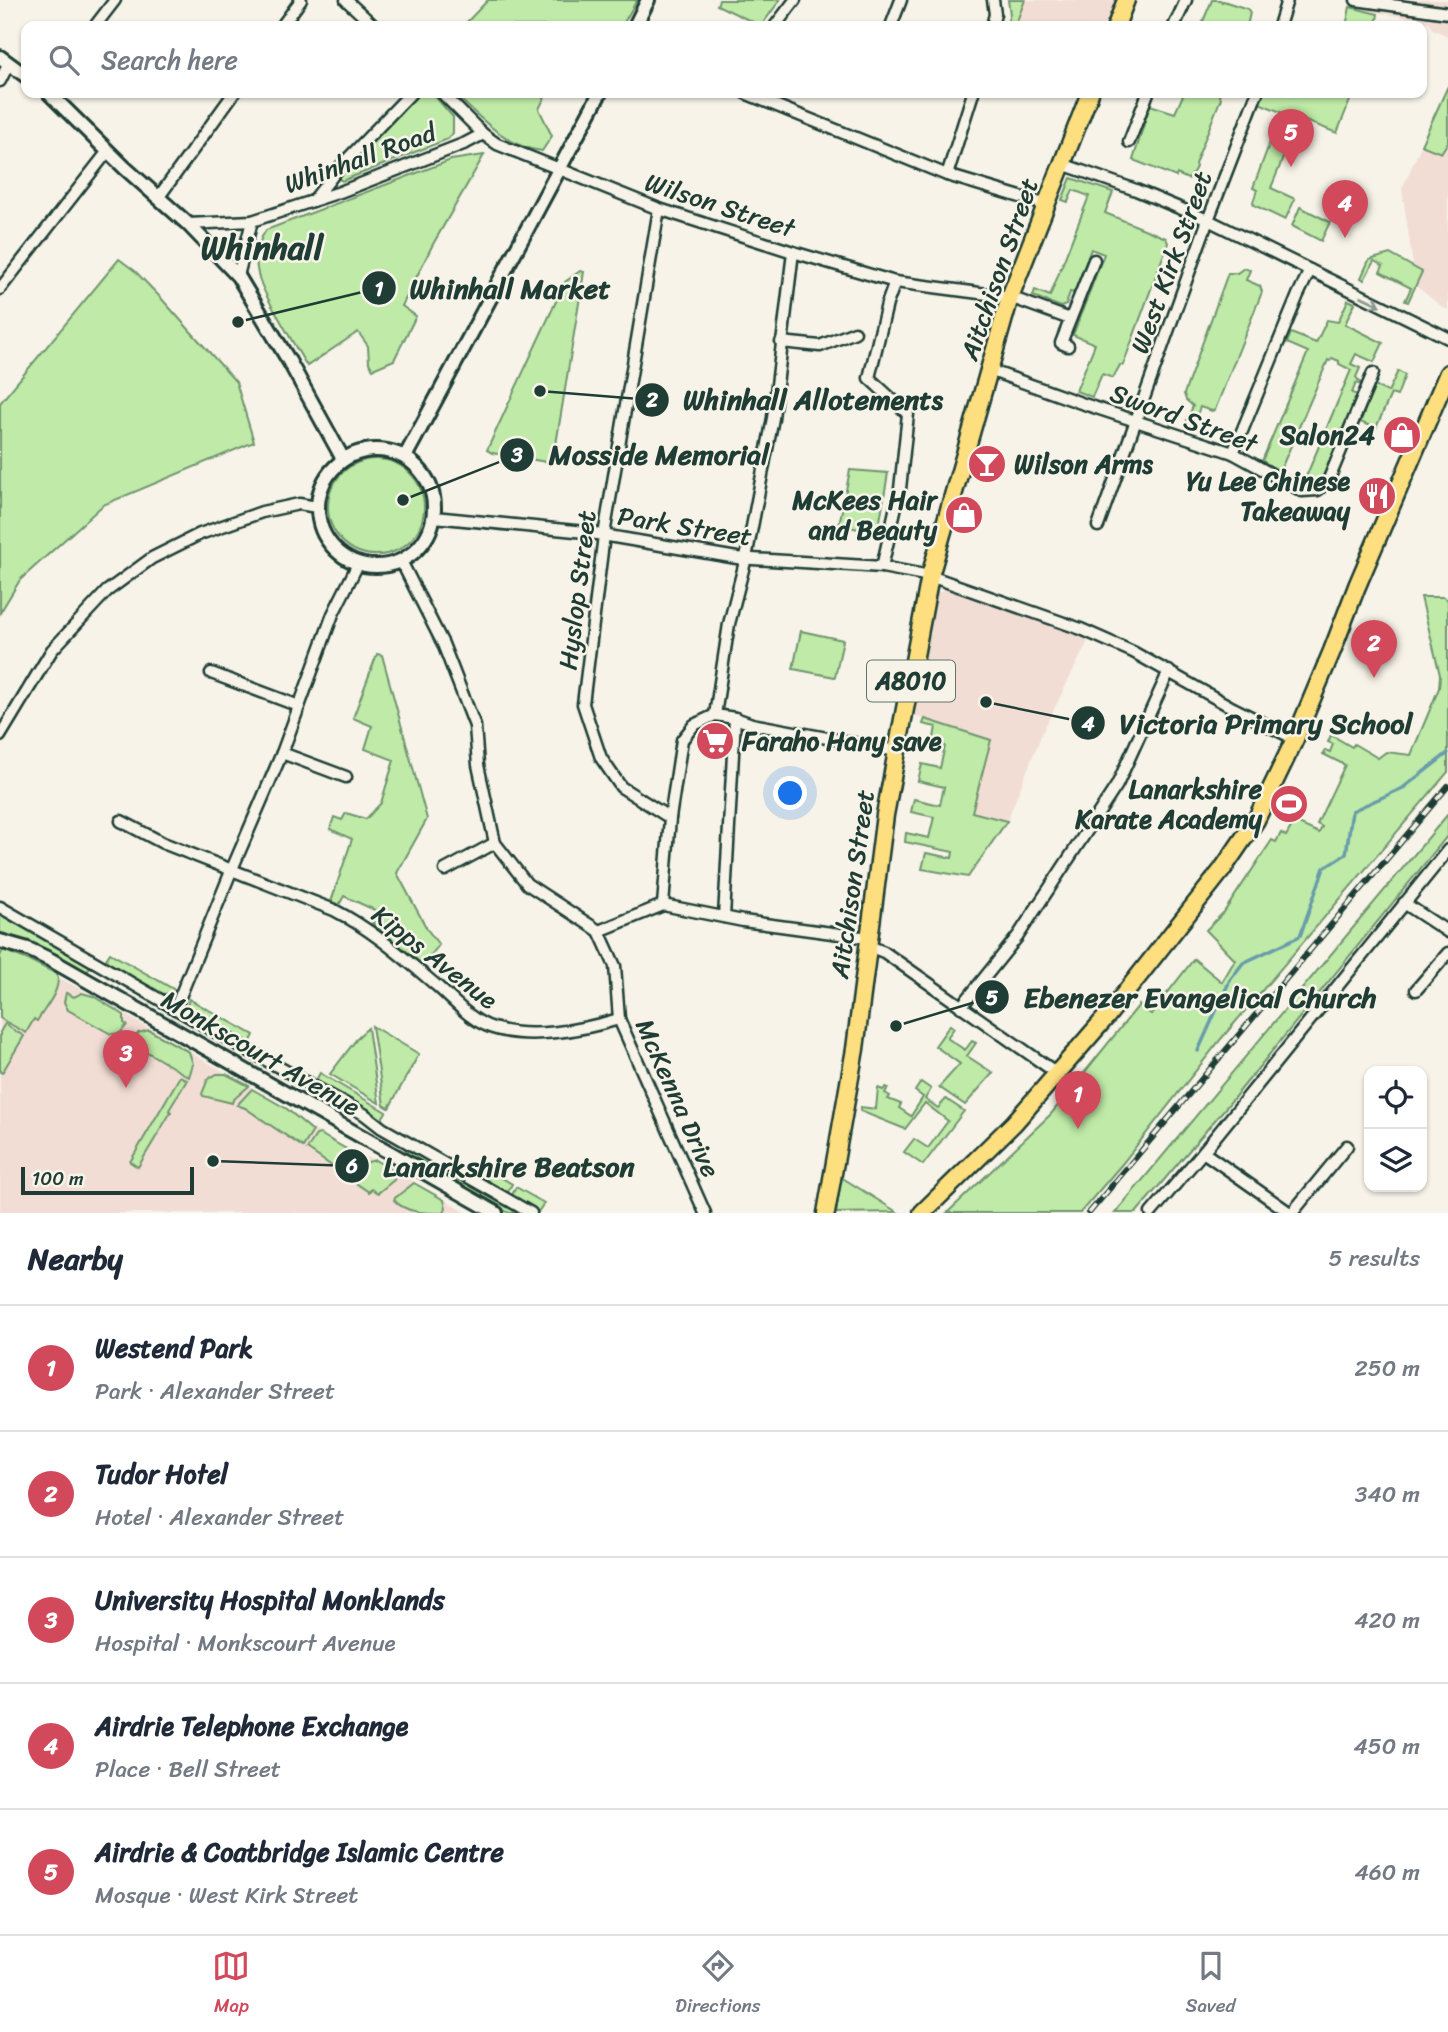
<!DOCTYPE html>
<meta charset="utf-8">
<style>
body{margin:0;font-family:Sriracha,sans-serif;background:#f6f6f7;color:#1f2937}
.controls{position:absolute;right:21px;bottom:21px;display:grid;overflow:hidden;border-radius:14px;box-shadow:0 2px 5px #0004}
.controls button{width:63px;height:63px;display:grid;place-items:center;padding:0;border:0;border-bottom:2px solid #e0e1e3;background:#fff;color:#1f2937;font:35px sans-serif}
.scale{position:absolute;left:21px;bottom:18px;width:173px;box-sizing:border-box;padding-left:7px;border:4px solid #1f3d34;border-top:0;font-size:19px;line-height:24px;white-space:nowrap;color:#1f3d34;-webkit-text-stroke:5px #f7f3e8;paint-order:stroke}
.you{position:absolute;left:791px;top:794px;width:24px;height:24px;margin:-18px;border:5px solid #fff;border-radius:50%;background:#1a73e8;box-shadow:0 0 0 10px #1a73e833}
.badge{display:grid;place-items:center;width:46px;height:46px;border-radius:50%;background:#d1495b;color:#fff;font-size:23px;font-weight:700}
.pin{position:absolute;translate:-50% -58px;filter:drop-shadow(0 2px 4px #0008)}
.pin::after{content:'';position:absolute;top:37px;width:24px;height:21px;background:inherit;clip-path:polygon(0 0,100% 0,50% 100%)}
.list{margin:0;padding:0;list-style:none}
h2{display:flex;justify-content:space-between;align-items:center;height:91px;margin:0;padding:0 28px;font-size:30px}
h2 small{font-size:23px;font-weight:400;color:#747a83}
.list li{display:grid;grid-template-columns:46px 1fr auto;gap:21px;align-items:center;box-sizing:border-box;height:126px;padding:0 28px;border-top:2px solid #e0e1e3}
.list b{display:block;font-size:26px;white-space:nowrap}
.list p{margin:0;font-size:23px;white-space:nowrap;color:#747a83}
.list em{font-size:23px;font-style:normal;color:#747a83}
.icon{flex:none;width:38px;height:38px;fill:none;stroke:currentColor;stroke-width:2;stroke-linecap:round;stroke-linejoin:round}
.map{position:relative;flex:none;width:1448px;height:1213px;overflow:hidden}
.search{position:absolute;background:#fff;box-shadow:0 2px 5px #0004;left:21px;right:21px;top:21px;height:77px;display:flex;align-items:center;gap:18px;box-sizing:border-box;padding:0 24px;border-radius:14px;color:#747a83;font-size:26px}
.sheet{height:721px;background:#fff}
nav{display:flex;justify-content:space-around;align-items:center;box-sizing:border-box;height:98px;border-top:2px solid #e0e1e3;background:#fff;font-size:19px;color:#747a83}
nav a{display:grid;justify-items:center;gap:4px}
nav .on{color:#d1495b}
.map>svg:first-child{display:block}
.built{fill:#f1ddd4}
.green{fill:#bfeaa7;stroke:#6f946e;stroke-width:2}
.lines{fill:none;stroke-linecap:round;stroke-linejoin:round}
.stream{stroke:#679caa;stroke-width:3.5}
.minor-casing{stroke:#1f3d34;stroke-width:15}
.tertiary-casing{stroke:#1f3d34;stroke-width:18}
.primary-casing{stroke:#1f3d34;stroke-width:21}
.minor{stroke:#f7f3e8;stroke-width:10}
.tertiary{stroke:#f7f3e8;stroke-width:12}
.primary{stroke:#fedf80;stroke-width:16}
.rail-casing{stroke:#1f3d34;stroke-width:6}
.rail{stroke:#f7f3e8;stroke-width:3.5;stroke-dasharray:10;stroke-linecap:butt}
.oneway{stroke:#8b988e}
.labels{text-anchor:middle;stroke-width:5;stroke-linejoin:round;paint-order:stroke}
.shield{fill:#f7f3e8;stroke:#60746a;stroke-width:2}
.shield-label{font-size:24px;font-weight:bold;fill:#1f3d34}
.street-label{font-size:26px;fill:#1f3d34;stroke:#f7f3e8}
.poi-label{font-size:26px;font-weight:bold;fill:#1f3d34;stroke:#f7f3e8;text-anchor:end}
.district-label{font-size:33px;font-weight:bold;fill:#1f3d34;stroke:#f7f3e8}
.leader{fill:none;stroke:#1f3d34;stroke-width:2.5}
.callout-dot{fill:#1f3d34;stroke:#f7f3e8;stroke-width:2.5}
.mark-label{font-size:21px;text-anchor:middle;font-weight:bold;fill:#fff}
.callout-label{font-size:28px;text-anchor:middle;font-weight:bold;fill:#1f3d34;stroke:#f7f3e8;stroke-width:5;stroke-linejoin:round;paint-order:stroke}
</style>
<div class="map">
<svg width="1448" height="1213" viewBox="0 0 1448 1213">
<rect width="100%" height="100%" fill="#f7f3e8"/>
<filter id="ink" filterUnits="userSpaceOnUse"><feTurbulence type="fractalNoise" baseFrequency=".0143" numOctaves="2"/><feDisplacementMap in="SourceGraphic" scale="14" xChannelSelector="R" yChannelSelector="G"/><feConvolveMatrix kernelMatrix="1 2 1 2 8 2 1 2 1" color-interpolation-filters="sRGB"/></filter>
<g filter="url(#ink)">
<g class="built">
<path d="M1008,0H1126L1115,26H1006L1010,14Z"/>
<path d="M1368,0H1448V36L1432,29L1429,22L1365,10Z"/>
<path d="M1448,85V310L1442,307L1416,286L1402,189Z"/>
<path d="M946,588L1019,611L1090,637L1043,731L1007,821L972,812L991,740L912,715L937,594Z"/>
<path d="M3,950L75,986L287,1108L314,1130L358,1156L375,1159L467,1213H0V956Z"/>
</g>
<g class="green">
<path d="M488,0H637L622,26H463Z"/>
<path d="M719,0H780L761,26L717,5Z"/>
<path d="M1008,0H1025L1015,26H1006L1010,14Z"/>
<path d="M1212,0H1220L1222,2L1223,1L1248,9L1250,13L1247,26H1201Z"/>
<path d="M1350,7L1378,14L1376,26H1346Z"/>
<path d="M1448,86V142L1441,153L1421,145Z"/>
<path d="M418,93H432L453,117V133L448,139L347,179L342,181L339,179L340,174Z"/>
<path d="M454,93H547L539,109L552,136L542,151C508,148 477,115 454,93Z"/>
<path d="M1184,93H1221L1218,94L1221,98L1195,164L1196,167L1191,177L1188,179L1177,174L1176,177L1133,160L1150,105L1175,113Z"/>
<path d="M1257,93H1353L1337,133L1303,120L1295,142L1290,141L1271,188L1295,199L1285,220L1254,205L1253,202L1257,190L1253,188L1281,112L1254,101Z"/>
<path d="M484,155L432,246L402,306L416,316L394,360L373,369L369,363L368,346L358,332L307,366C297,350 288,334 279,318C262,290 245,261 266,230L451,160Z"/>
<path d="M1071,178L1113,192L1105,213L1166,238L1168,243L1123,365H1120L1113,378L1102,374L1092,397L1076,391L1095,344L1073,335L1104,254L1091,249L1074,293L1070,292L1066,305L1061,307L1033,296L1035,290L1050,296L1089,196L1073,190L1068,202L1062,200Z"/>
<path d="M1300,207L1330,222L1321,241L1292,226Z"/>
<path d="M1390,254L1422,272L1408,302L1405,301L1411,288L1380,272L1383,266L1374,261L1364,280L1361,278L1369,260Z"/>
<path d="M119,259L135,271L160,297L236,382L254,442L103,505L20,580L0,613V403Z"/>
<path d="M1244,268L1250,270L1246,280L1260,286L1262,292L1215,410L1212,411L1200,407L1194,423L1187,420L1193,406L1186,400L1184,394L1228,273H1237Z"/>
<path d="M580,271L584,272L553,463L492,453L487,450L565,282Z"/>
<path d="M1348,300L1355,303L1345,324L1383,343L1374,362L1356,354L1351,364L1360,368L1356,377L1362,385L1356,383L1352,393L1358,395L1324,475L1317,482L1306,485L1303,484L1351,370L1339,364V361L1332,358L1330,361L1328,360L1280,471L1262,461L1308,352L1287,343L1291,333L1316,343L1327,320L1338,322Z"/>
<path d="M1398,371L1405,375L1397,396L1391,394L1376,428L1360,422L1375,386L1388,392Z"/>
<circle cx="376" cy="507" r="48"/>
<path d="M850,470L888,473L878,533L839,525Z"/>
<path d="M1421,597H1443L1448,600V772L1221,1039L1122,1164L1080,1213H947L1051,1114L1139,1005L1151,1014L1194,959L1222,982L1235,960L1206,930L1224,912L1272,840L1276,842L1281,833L1286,836L1294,822L1319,833L1322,827L1317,824L1345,765L1323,754L1325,750L1330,752L1333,744L1328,742L1331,735L1352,747L1354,744L1378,758L1386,752L1411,755L1439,688L1440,675Z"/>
<path d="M801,631L843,640L835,677L793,669Z"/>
<path d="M377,654L382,655L427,819L397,873L427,929L439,945L423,965L372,923L380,917L379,912L344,896L339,905L331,902L352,839L330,829L334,817L342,820L346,813L366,819L381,803L394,760L365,749L372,726L353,718Z"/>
<path d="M925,719L991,740L972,812L1007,821L968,877L922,869L926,853L952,858L953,852L905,842L906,833L929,838L934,817L911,812L914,799L940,805L944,787L918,781L922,764L940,768L945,746L933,743L936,727L923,724Z"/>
<path d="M1448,814V835L1238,1093L1136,1213H1115Z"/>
<path d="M0,912L91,965L87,972L30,943L0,934Z"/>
<path d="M3,950L33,962L57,974C62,989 45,1008 37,1021L34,1019L26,1033L8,1023L7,1026L24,1036L2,1073L0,1072V1032L6,1022L0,1018V956Z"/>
<path d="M110,953L175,990L174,992L165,994L160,993L105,961Z"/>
<path d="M66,993L74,997L82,993L93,996L124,1015V1023L127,1025L120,1033L111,1034L68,1010L64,1002Z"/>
<path d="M189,999L254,1035L250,1043L190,1010L187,1006Z"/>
<path d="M950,1025L954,1028L947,1038L965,1050L972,1041L976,1043L967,1056L993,1073L965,1105L939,1087L960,1064L935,1046Z"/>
<path d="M372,1026L419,1054L389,1108L384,1105Z"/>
<path d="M368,1028L379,1103L330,1074L359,1036Z"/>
<path d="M149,1030L189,1052L193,1064L189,1077L132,1043L138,1033Z"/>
<path d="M320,1073L386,1112L381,1120C361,1104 339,1091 315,1082Z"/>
<path d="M217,1074H226L249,1086L233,1100L232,1103L203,1096L202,1094L208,1079Z"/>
<path d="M180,1076L187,1080L169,1110L171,1112L138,1167L130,1162Z"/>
<path d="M921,1082L931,1089L925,1099L938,1108L946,1099L964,1111L923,1165L904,1152L914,1139L928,1148L948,1121L925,1103L905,1129L860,1111L861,1107L876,1109L878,1088L883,1090L886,1087L888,1088L885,1093L890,1096L888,1099L901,1104L899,1108L911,1116L923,1097L915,1091Z"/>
<path d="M252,1089L287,1109L313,1131L303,1147L245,1108L237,1105Z"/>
<path d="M320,1134L348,1150L353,1163L345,1175L307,1149L316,1135Z"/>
<path d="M390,1138L522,1213H509L405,1152L406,1149Z"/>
<path d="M375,1160L392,1170L395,1176L394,1180L378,1193L371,1189L369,1192L348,1178L357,1165Z"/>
<path d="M487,1169L512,1184L507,1194L481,1179Z"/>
<path d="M841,1177L897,1212L836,1213Z"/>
<path d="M414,1183L444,1200L446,1208L444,1213C425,1213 405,1213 394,1200L395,1198Z"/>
<path d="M516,1187L544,1203L538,1212L511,1197Z"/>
</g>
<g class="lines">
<path class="stream" d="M1198,1051L1230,980L1243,963L1300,936L1324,868L1346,854L1352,811L1403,788L1448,753"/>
<defs>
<g id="minor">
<path d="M346,0L374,26"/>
<path d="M1356,0L1448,13"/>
<path d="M95,26L115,0"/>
<path d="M282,26L301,0"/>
<path d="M775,26L795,0"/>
<path d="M891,26L901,0"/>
<path d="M992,26L995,14L993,0"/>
<path d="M1174,26L1186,0"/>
<path d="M1279,26L1287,0"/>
<path d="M0,81L9,63"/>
<path d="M442,93L483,134L497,144L659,209L793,252L895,282L1010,297L1070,319"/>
<path d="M745,93L947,175L1047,205"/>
<path d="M1129,142L1148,93"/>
<path d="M1062,164L1136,190L1208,220L1448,338"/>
<path d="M947,175L973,93"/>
<path d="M158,198L234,93"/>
<path d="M313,201L338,169L411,93"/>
<path d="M659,209L604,535L583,704L601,758L621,787L670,818"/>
<path d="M188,224L252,221L340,192L466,143L483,134"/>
<path d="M238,276L252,221"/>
<path d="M0,289L108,151"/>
<path d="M781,342L820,346L855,332"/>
<path d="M1068,346L1061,343L1094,260"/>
<path d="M989,370L1081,403L1233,453L1302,491L1318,490L1329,479L1373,373"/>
<path d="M1233,453L1298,295L1310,270"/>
<path d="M434,517L585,532L737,558L882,567L930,576L1081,629L1133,652L1233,708L1295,739"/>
<path d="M1098,526L1208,220L1257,93"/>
<path d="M401,561L443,644L475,726L478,765L495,843L527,884L599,931L615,966L619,1019L705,1213"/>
<path d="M882,567L900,489L908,414L869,378L887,304L895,282"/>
<path d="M211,673L299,706"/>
<path d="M715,715L729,624L746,558L773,418L793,252"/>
<path d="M0,736L52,650L107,591L152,558L200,534L262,512L299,504L317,507"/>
<path d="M282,753L346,777"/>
<path d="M121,821L163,843L334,910C373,930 404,958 437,986C454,1001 471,1021 493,1028C530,1040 582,1030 619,1019"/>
<path d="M445,870L495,843"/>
<path d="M1404,903L1448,932"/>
<path d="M663,905L670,818L682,740L694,725L715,715L735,718L752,724L897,751"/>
<path d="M0,907L233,1042L364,1114L382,1128L531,1213"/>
<path d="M724,917L735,718"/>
<path d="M599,931L663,905L743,921L869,938"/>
<path d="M869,946L884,952L1058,1074"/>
<path d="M1416,990L1448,953"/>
<path d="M961,1007L1018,936L1117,785L1169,671"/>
<path d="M175,1009L232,869L282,753L333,614L358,564"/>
<path d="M1203,1152L1290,1213"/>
<path d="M1151,1213L1203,1152L1448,850"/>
<path d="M1292,1213L1347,1146"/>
</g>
<g id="tertiary">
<path d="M635,26L648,0"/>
<path d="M0,57L26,76"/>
<path d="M49,93L125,168L188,224L238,276L289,361L343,459"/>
<circle cx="376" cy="508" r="58"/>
<path d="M405,457L600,93"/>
<path d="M0,941L28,949L51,960L496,1213"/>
</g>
<g id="primary">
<path d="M1116,26L1126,0"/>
<path d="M826,1213L855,1049L885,815L930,576L1010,297L1090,93"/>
<path d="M922,1213L1014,1123L1107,1016L1222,870L1256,820L1295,739L1332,651L1357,586L1448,373"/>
</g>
</defs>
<use href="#minor" class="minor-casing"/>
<use href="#tertiary" class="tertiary-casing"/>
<use href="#primary" class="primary-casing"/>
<use href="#minor" class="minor"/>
<use href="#tertiary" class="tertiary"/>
<use href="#primary" class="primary"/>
<defs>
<path id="rail" d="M1089,1213L1448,786"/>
</defs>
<use href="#rail" class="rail-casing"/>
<use href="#rail" class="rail"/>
</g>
<defs><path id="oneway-shaft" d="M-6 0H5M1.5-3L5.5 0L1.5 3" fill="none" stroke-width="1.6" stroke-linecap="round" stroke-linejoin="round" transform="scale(1.75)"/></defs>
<use class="oneway" href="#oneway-shaft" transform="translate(1371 301) rotate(26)"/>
</g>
<defs>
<symbol id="shop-disc" viewBox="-11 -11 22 22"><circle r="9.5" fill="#d1495b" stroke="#f7f3e8"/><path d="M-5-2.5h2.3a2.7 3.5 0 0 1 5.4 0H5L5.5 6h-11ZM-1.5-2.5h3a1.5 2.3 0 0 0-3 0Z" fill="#fff"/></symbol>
<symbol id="bar-disc" viewBox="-11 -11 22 22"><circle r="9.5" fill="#d1495b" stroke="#f7f3e8"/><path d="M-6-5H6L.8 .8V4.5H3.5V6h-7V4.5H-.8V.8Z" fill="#fff"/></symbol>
<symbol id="restaurant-disc" viewBox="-11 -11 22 22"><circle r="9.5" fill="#d1495b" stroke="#f7f3e8"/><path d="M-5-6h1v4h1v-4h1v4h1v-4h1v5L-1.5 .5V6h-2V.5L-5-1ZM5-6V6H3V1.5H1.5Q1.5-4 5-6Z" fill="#fff"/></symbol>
<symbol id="supermarket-disc" viewBox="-11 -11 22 22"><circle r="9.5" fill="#d1495b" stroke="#f7f3e8"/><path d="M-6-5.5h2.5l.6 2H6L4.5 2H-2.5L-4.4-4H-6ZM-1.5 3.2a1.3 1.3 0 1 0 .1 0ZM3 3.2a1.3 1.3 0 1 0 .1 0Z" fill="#fff"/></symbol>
<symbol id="stadium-disc" viewBox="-11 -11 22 22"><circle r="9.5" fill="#d1495b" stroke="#f7f3e8"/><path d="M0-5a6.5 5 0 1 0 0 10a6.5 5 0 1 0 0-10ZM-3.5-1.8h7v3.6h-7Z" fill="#fff"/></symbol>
</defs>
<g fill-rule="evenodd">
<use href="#shop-disc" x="1380" y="413" width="44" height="44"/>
<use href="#bar-disc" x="965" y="442" width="44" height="44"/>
<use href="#restaurant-disc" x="1355" y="474" width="44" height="44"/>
<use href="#shop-disc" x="942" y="493" width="44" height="44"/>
<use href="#supermarket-disc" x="693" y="719" width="44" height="44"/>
<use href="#stadium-disc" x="1267" y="782" width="44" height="44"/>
</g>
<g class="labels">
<rect class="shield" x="867" y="660.5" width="88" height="41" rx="5"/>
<g class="shield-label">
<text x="911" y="689">A8010</text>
</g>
<g class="street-label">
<text transform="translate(360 158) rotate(-20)" y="9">Whinhall Road</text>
<text transform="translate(720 205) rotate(18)" y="9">Wilson Street</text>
<text transform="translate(1171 262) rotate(-70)" y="9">West Kirk Street</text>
<text transform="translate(999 269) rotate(-71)" y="9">Aitchison Street</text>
<text transform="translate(1184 418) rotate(20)" y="9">Sword Street</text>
<text transform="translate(685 526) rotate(9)" y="9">Park Street</text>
<text transform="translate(577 590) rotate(-83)" y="9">Hyslop Street</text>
<text transform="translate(852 884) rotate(-82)" y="9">Aitchison Street</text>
<text transform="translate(435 957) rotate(38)" y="9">Kipps Avenue</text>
<text transform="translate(261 1053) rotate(30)" y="9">Monkscourt Avenue</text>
<text transform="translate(678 1098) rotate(66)" y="9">McKenna Drive</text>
</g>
<g class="poi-label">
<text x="1375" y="444">Salon24</text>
<text x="1014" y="473" text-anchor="start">Wilson Arms</text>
<text x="1350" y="490">Yu Lee Chinese<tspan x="1350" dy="30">Takeaway</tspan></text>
<text x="937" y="509">McKees Hair<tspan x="937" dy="30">and Beauty</tspan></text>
<text x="742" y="750" text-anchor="start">Faraho Hany save</text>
<text x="1262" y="798">Lanarkshire<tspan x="1262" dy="30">Karate Academy</tspan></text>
</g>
<g class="district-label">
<text x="262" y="259">Whinhall</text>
</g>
</g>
<path class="leader" d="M238 322L379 288M540 391L652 400M403 500L517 455M986 702L1088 723M896 1026L992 997M213 1161L352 1166"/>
<g class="callout-dot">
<circle cx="238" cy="322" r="7"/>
<circle cx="540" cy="391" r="7"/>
<circle cx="403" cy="500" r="7"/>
<circle cx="986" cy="702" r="7"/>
<circle cx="896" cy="1026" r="7"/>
<circle cx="213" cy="1161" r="7"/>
<circle cx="379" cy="288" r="18"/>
<circle cx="652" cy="400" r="18"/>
<circle cx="517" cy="455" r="18"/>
<circle cx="1088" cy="723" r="18"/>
<circle cx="992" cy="997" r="18"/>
<circle cx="352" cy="1166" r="18"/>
</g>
<g class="mark-label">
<text x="379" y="296">1</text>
<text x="652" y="407">2</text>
<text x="517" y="462">3</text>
<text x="1088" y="731">4</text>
<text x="992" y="1005">5</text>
<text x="352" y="1173">6</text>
</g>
<g class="callout-label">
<text x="510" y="298">Whinhall Market</text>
<text x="813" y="409">Whinhall Allotements</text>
<text x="659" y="464">Mosside Memorial</text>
<text x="1266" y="733">Victoria Primary School</text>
<text x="1200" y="1007">Ebenezer Evangelical Church</text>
<text x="509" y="1176">Lanarkshire Beatson</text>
</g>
</svg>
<div class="controls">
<button><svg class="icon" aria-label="locate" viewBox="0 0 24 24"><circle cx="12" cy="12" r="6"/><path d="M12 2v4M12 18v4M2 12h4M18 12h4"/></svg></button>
<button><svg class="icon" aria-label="layers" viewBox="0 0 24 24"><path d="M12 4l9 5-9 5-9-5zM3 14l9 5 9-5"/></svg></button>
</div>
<div class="scale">100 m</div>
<div class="you"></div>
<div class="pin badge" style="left:1078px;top:1129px">1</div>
<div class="pin badge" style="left:1374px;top:678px">2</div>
<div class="pin badge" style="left:126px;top:1088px">3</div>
<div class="pin badge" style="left:1345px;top:238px">4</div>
<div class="pin badge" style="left:1291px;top:167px">5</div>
<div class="search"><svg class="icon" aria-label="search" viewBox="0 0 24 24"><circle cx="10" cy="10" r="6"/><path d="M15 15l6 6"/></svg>Search here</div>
</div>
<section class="sheet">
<h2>Nearby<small>5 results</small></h2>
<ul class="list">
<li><span class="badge">1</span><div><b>Westend Park</b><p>Park · Alexander Street</p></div><em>250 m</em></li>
<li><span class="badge">2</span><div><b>Tudor Hotel</b><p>Hotel · Alexander Street</p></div><em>340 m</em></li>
<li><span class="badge">3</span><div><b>University Hospital Monklands</b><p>Hospital · Monkscourt Avenue</p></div><em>420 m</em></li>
<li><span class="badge">4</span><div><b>Airdrie Telephone Exchange</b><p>Place · Bell Street</p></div><em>450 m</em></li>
<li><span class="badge">5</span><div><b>Airdrie &amp; Coatbridge Islamic Centre</b><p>Mosque · West Kirk Street</p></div><em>460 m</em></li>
</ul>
</section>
<nav>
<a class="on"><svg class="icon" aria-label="map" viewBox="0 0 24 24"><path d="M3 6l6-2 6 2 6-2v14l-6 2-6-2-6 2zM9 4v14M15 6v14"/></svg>Map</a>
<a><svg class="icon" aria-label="directions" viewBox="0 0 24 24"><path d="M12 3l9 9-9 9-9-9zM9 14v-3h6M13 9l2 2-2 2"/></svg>Directions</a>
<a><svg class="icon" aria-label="saved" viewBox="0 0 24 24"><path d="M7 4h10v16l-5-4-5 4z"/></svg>Saved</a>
</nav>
